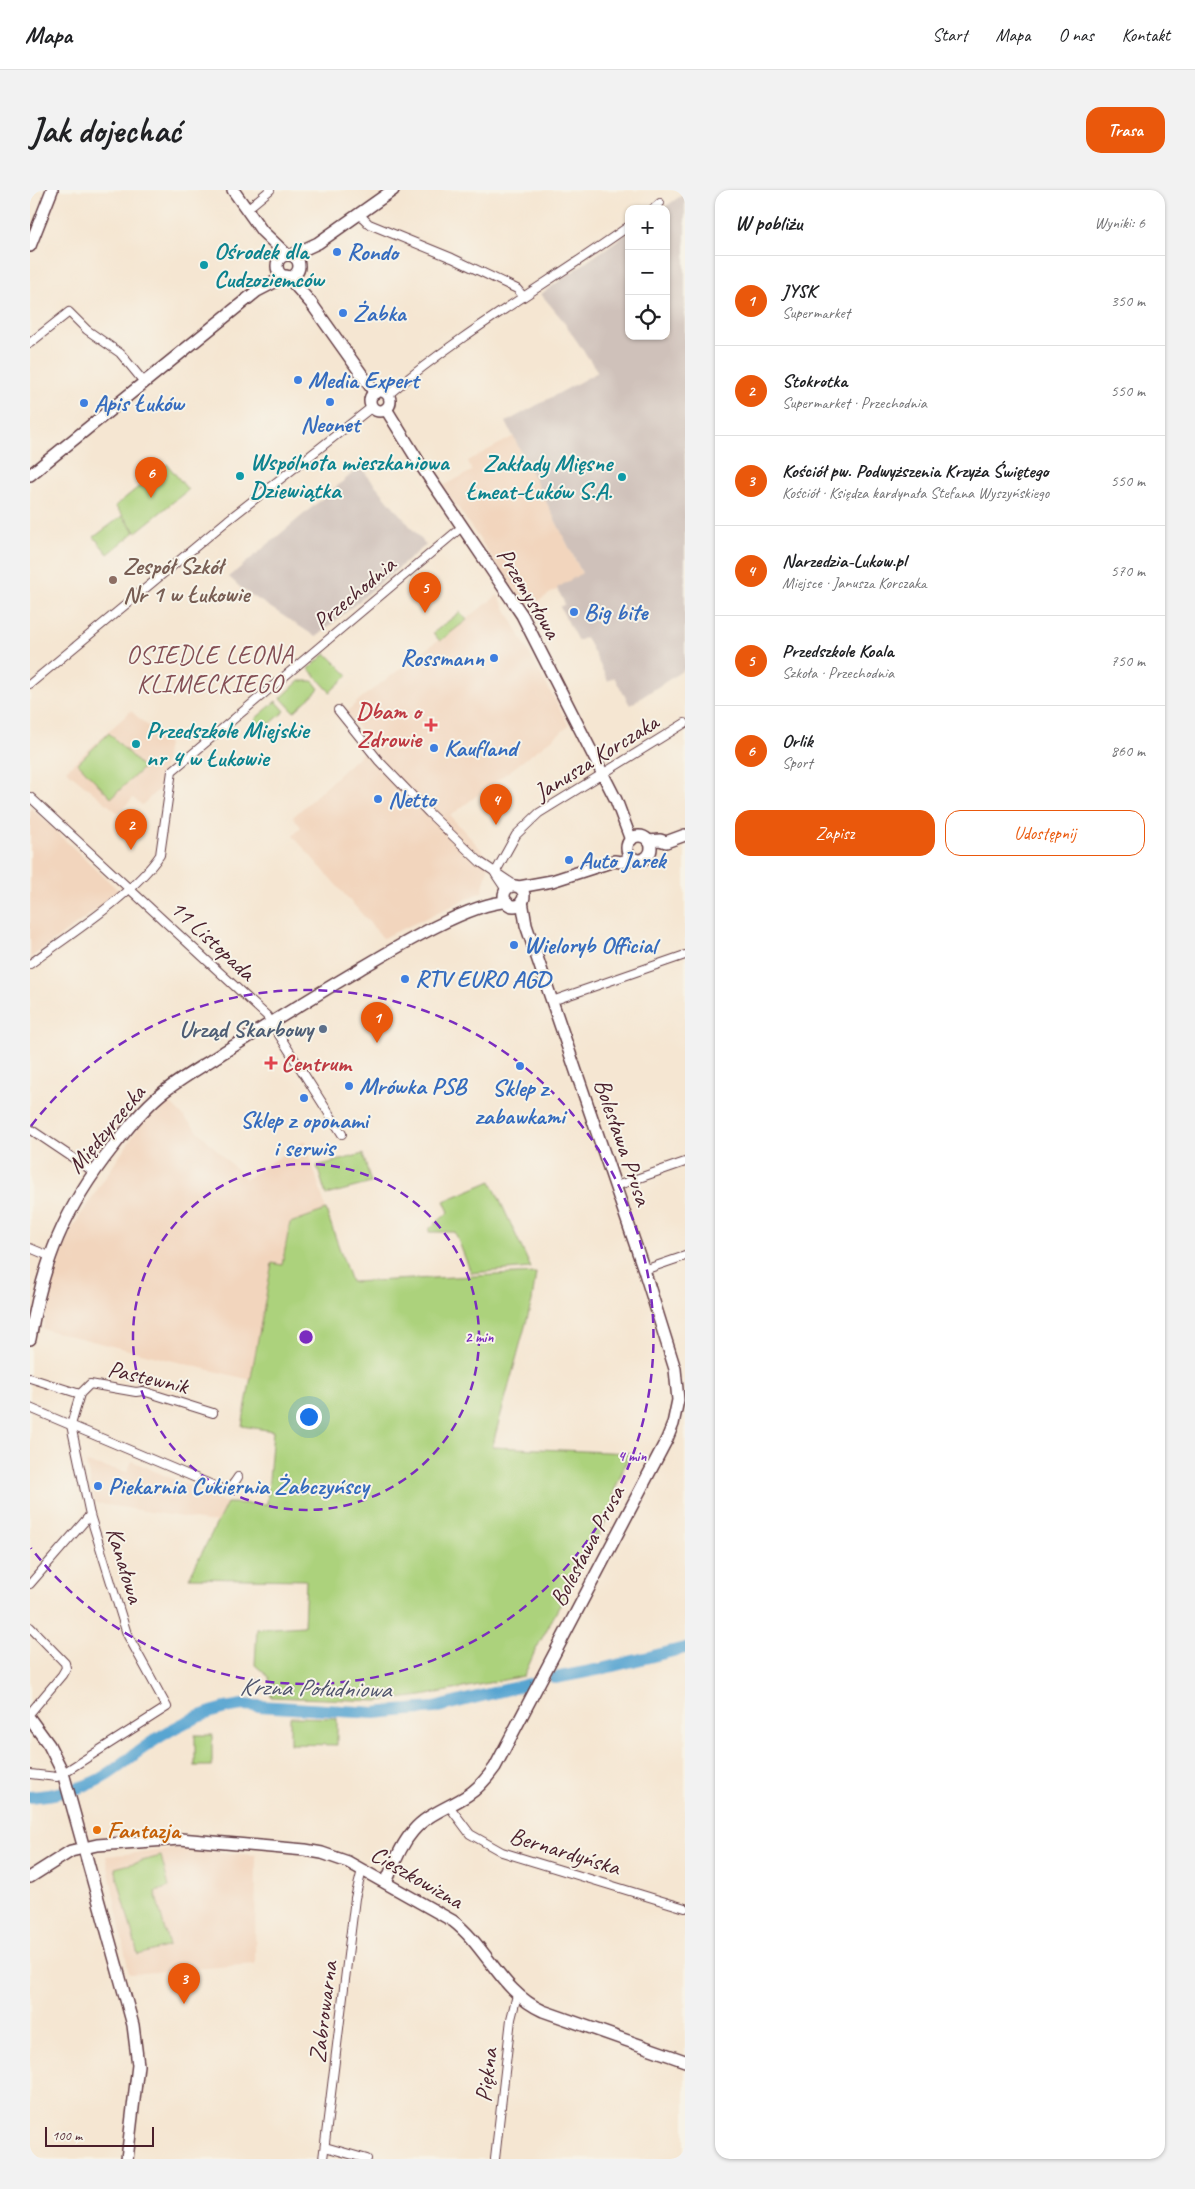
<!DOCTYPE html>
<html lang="pl">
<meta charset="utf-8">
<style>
body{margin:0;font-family:Caveat,sans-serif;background:#f2f2f2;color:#202124}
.controls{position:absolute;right:15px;top:15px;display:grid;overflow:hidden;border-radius:10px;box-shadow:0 1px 4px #0004}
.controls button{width:45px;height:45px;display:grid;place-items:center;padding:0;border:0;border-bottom:1px solid #e0e0e0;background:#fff;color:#202124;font:25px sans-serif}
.scale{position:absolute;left:15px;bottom:12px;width:109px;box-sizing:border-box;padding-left:5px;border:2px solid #4a1f2b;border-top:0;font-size:14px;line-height:18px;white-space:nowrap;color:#4a1f2b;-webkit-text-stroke:4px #f7f3e8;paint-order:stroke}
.you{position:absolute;left:278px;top:1226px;width:18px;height:18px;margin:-12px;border:4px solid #fff;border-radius:50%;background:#1a73e8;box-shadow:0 0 0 8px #1a73e833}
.badge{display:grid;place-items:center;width:32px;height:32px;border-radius:50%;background:#ea580c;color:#fff;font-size:16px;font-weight:700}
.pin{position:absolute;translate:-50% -41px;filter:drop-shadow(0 1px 2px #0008)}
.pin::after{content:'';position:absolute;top:26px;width:18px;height:15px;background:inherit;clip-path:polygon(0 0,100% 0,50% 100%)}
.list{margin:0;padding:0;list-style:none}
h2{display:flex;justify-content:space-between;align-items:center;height:65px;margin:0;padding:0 20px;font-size:21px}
h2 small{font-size:16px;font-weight:400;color:#757577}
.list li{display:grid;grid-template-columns:32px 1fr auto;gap:15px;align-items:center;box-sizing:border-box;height:90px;padding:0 20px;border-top:1px solid #e0e0e0}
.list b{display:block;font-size:19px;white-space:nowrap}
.list p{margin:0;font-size:16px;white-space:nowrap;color:#757577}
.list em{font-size:16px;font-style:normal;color:#757577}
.actions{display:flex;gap:10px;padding:15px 20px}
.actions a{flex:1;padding:11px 0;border:1px solid #ea580c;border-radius:15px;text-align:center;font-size:18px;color:#ea580c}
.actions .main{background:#ea580c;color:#fff}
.icon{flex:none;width:28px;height:28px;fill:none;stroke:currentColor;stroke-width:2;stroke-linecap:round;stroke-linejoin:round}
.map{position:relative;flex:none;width:655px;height:1969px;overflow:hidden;border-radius:15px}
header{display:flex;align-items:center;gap:30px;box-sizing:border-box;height:70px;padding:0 25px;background:#fff;border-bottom:1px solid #e0e0e0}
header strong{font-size:24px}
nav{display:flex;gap:28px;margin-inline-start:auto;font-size:18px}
.intro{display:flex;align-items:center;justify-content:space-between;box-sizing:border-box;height:120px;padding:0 30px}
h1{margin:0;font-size:35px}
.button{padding:12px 22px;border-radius:15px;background:#ea580c;color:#fff;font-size:18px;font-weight:700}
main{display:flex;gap:30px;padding:0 30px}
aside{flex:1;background:#fff;border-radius:15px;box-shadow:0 1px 4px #0004}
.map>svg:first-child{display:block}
.built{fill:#f2d5bd}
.industrial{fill:#cfc1ba}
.green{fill:#acd27c;stroke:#7b7854}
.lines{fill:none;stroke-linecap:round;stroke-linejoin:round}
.river{stroke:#58a5d1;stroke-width:12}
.street-casing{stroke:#643d44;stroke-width:10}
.secondary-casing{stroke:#643d44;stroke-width:14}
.street{stroke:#fff;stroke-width:8}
.secondary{stroke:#fff;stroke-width:11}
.ring{fill:none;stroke:#7b2cbf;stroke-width:2.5;stroke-dasharray:9 6}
.shop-dot{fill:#3f7fe0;stroke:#f7f3e8;stroke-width:2}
.culture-dot{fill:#0f9aa8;stroke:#f7f3e8;stroke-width:2}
.education-dot{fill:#8d6e63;stroke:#f7f3e8;stroke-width:2}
.health-dot{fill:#e0444e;stroke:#f7f3e8;stroke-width:2}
.service-dot{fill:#5c6f8a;stroke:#f7f3e8;stroke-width:2}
.food-dot{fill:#e8710a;stroke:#f7f3e8;stroke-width:2}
.labels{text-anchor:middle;stroke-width:4;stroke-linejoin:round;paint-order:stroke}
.culture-label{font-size:24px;font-weight:bold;fill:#0d838f;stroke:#f7f3e8;text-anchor:start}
.shop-label{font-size:24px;font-weight:bold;fill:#366cbe;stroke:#f7f3e8;text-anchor:start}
.education-label{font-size:24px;font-weight:bold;fill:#785e54;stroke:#f7f3e8;text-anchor:start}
.street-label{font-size:24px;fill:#4a1f2b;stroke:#f7f3e8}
.health-label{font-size:24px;font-weight:bold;fill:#be3a42;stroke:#f7f3e8;text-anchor:end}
.service-label{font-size:24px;font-weight:bold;fill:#4e5e75;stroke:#f7f3e8;text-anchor:end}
.food-label{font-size:24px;font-weight:bold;fill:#c56008;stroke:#f7f3e8;text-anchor:start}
.neighbourhood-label{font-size:25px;letter-spacing:1px;fill:#844e54;stroke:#f7f3e8}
.water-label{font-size:25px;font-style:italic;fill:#50556d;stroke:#f7f3e8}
.centre{fill:#7b2cbf;stroke:#f7f3e8;stroke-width:2.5}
.ring-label{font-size:15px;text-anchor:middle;font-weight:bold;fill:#7b2cbf;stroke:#f7f3e8;stroke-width:4;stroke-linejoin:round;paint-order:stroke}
</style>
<header>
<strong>Mapa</strong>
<nav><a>Start</a><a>Mapa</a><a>O nas</a><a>Kontakt</a></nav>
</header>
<div class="intro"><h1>Jak dojechać</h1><a class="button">Trasa</a></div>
<main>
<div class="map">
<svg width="655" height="1969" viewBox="0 0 655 1969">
<rect width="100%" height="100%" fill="#f7f3e8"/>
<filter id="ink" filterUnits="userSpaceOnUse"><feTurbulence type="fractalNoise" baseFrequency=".02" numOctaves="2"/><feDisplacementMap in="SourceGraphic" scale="10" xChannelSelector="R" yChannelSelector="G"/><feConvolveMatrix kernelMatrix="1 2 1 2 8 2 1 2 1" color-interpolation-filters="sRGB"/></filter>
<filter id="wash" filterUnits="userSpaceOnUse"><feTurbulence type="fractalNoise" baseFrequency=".0096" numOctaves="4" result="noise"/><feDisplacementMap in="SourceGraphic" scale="20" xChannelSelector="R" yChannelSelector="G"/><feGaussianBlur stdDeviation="1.12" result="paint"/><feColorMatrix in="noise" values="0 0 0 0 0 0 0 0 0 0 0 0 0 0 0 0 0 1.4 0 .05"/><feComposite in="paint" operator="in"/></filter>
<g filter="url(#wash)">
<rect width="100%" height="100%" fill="#f5e6d2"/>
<g class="built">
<path d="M484,246L552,384L508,411L498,414H494L413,296L442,281L438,271Z"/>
<path d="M468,405L539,536L420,626L460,669L452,702L353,748L263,646L271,637L263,627L342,554L316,523L330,509Z"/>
<path d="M101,521L138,554L130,598L112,615L103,608L88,623L36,580Z"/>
<path d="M0,617L89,701L88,704L0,768Z"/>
<path d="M135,908L216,989L275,950L293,1009L296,1020L260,1033L252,1075L242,1074L221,1190L13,1139L21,1092L43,1036L113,931Z"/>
<path d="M102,1271L197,1313L189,1333L65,1313L56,1273L97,1282Z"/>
<path d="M146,1659L226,1665L225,1774L99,1784L76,1666Z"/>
</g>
<g class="industrial">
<path d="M655,3V479L600,515L584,487L578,491L556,447L548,451L530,417L535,414L527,398L552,383L476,232L568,182L531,128L511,104L599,42V146H636V19H632Z"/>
<path d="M330,277L396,355L286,447L212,399L199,387Z"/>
</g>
<g class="green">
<path d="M137,274L158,300L106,342L85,316Z"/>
<path d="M92,326L105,342L78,364L64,347Z"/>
<path d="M430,422L437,430L410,451L403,443Z"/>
<path d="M296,463L318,485L300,502L279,479Z"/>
<path d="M269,491H283L289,499L264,522L251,508Z"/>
<path d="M246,511L255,521L234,539L225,529Z"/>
<path d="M79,543L113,578L81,608L48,573Z"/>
<path d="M333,964L341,993L296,1005L287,976Z"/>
<path d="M461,991L501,1078L441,1083L425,1042H399V1039L419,1022L414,1011Z"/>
<path d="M296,1020L321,1092L506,1083L502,1111L462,1257L600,1263L583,1304L589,1307L505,1461L494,1486L392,1506L348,1511L241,1507L239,1487L225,1475L227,1439L274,1436L276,1390L159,1388L197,1313L237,1314L243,1241L212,1236L242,1073L252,1075L260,1033Z"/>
<path d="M260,1527L307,1528V1555L260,1554Z"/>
<rect x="165" y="1545" width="17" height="31"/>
<path d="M131,1666L139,1697L125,1702L139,1756L108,1765L85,1678Z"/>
</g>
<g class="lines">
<g class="river">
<path d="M525,1488L571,1479L655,1458"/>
<path d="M0,1607C25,1605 49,1600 70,1589C83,1582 94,1573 105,1564C139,1539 170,1521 212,1515L344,1523L367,1521L404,1518L499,1494"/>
</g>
</g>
</g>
<g filter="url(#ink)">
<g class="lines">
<defs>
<g id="street">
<path d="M217,19L240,0"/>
<path d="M623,19L630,13"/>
<path d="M329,24L339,34L422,68L487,99L493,106"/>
<path d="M0,153L39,122L57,140L90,163L114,192"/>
<path d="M358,205C433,141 519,93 599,36"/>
<path d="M0,494L198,330L342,217"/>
<path d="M308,520L349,571L399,623L450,672L486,696"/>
<path d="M0,607L237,826L312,944"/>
<path d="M465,683L486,645L509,623L655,533"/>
<path d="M466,685L476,700"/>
<path d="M0,774C39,745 104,704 130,665L142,581L427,341"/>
<path d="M522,811L655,765"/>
<path d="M0,939L64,982"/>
<path d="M586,996L655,972"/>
<path d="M0,1058L19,1066"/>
<path d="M614,1080L655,1066"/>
<path d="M0,1188L50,1204"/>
<path d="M0,1218L192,1299C200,1300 204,1293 208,1287"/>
<path d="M0,1394L60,1325"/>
<path d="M0,1437L35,1473L36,1478L32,1485L0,1523"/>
<path d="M0,1584L27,1587L137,1517L97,1444L60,1325L41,1235L50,1204L60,1194L106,1202L113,1201L183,1223"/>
<path d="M419,1616L440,1644L472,1662L655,1718"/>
<path d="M295,1957L337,1969"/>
<path d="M293,1969L325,1708L332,1680"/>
<path d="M465,1969L481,1829L487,1805"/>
</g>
<g id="secondary">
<path d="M203,0L232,41L257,65"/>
<path d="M0,56L22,0"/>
<path d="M262,65L288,53L363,0"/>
<circle cx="258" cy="76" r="11"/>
<path d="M258,87L281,113L345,203"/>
<circle cx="350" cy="211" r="10"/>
<path d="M356,219L390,274L492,425L586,610L601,650"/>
<path d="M0,285L227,101L256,86"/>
<circle cx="609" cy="658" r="12"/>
<path d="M619,651L630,650L636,652L655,645"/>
<circle cx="484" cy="706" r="10"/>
<path d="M489,697L522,691L584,671L591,672L603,668"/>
<path d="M0,1149C13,1071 34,1019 83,957C98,938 113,919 131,904C151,888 173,876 194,862C239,834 284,806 330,779C362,760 441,712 477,712"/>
<path d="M0,1529L19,1555L33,1583L103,1835L108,1875L97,1969"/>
<path d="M0,1687L41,1661L67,1655L150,1649L275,1660L292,1663L318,1672L423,1731C457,1757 472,1803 513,1821L655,1871"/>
<path d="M356,1692C364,1675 370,1656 383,1641C397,1624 420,1617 438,1605C449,1598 457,1588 465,1577L637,1249L643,1234L648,1210L645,1179L614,1080L496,735L492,711"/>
</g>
</defs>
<use href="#street" class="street-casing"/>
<use href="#secondary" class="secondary-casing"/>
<use href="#street" class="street"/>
<use href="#secondary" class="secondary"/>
</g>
</g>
<g class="ring">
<circle cx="276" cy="1147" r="173"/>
<path d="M1 936A347 347 0 1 1 1 1358"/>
</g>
<g class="shop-dot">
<circle cx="307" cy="62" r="5"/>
<circle cx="313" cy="123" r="5"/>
<circle cx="268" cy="190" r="5"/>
<circle cx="300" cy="212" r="5"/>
<circle cx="54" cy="213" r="5"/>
<circle cx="544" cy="422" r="5"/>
<circle cx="464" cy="468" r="5"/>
<circle cx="404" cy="558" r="5"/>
<circle cx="348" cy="609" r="5"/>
<circle cx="539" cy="670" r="5"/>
<circle cx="484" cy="755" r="5"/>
<circle cx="375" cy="789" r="5"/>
<circle cx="490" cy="876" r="5"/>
<circle cx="319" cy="896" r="5"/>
<circle cx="274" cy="908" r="5"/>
<circle cx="68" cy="1296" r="5"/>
</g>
<g class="culture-dot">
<circle cx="174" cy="75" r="5"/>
<circle cx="210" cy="286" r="5"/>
<circle cx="592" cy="287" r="5"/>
<circle cx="106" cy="554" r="5"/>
</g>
<circle class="education-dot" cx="83" cy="390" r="5"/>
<g class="health-dot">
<path d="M398.5 527.5h5v5h5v5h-5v5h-5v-5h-5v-5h5z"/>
<path d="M238.5 865.5h5v5h5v5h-5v5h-5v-5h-5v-5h5z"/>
</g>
<circle class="service-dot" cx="293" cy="839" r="5"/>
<circle class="food-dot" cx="67" cy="1640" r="5"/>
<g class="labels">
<g class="culture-label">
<text x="184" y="69">Ośrodek dla<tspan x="184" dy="28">Cudzoziemców</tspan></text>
<text x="220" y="280">Wspólnota mieszkaniowa<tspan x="220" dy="28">Dziewiątka</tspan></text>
<text x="582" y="281" text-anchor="end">Zakłady Mięsne<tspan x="582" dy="28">Łmeat-Łuków S.A.</tspan></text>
<text x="116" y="548">Przedszkole Miejskie<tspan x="116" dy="28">nr 4 w Łukowie</tspan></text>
</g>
<g class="shop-label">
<text x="317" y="70">Rondo</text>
<text x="323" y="131">Żabka</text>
<text x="278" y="198">Media Expert</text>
<text x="64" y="221">Apis Łuków</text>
<text x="300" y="242" text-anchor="middle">Neonet</text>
<text x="554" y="430">Big bite</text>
<text x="454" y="476" text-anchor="end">Rossmann</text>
<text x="414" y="566">Kaufland</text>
<text x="358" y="617">Netto</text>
<text x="549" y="678">Auto Jarek</text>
<text x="494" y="763">Wieloryb Official</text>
<text x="385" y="797">RTV EURO AGD</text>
<text x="329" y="904">Mrówka PSB</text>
<text x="490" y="906" text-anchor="middle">Sklep z<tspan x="490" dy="28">zabawkami</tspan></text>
<text x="274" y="938" text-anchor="middle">Sklep z oponami<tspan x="274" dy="28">i serwis</tspan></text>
<text x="78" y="1304">Piekarnia Cukiernia Żabczyńscy</text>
</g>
<g class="education-label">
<text x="93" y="384">Zespół Szkół<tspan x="93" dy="28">Nr 1 w Łukowie</tspan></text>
</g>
<g class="street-label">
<text transform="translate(324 403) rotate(-40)" y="8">Przechodnia</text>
<text transform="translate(499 403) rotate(59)" y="8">Przemysłowa</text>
<text transform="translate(566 567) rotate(-32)" y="8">Janusza Korczaka</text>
<text transform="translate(183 750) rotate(43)" y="8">11 Listopada</text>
<text transform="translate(76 939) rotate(-50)" y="8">Międzyrzecka</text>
<text transform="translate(593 952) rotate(71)" y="8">Bolesława Prusa</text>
<text transform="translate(118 1187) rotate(13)" y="8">Pastewnik</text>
<text transform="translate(557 1356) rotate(-62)" y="8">Bolesława Prusa</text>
<text transform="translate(95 1375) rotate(73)" y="8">Kanałowa</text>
<text transform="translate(535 1661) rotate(17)" y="8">Bernardyńska</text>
<text transform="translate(387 1687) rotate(30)" y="8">Cieszkowizna</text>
<text transform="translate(293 1822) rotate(-83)" y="8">Zabrowarna</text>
<text transform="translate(456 1885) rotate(-83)" y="8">Piękna</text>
</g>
<g class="health-label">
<text x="391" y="529">Dbam o<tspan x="391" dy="28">Zdrowie</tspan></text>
<text x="251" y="881" text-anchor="start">Centrum</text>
</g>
<g class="service-label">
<text x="283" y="847">Urząd Skarbowy</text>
</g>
<g class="food-label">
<text x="77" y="1648">Fantazja</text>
</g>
<g class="neighbourhood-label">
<text x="180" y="473">OSIEDLE LEONA<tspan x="180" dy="29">KLIMECKIEGO</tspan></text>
</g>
<g class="water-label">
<text transform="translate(285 1497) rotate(1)" y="9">Krzna Południowa</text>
</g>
</g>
<circle cx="276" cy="1147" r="8" class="centre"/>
<g class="ring-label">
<text x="449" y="1152">2 min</text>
<text x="602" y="1271">4 min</text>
</g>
</svg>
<div class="controls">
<button>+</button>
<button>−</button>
<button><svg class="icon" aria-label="locate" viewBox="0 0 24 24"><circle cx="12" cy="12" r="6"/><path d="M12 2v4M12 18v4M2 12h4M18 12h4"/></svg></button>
</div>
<div class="scale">100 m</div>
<div class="you"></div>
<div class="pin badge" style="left:347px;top:853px">1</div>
<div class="pin badge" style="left:101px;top:660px">2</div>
<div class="pin badge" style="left:154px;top:1814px">3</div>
<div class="pin badge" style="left:466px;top:635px">4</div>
<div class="pin badge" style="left:395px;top:423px">5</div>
<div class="pin badge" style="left:121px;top:308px">6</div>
</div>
<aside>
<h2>W pobliżu<small>Wyniki: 6</small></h2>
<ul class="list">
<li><span class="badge">1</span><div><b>JYSK</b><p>Supermarket</p></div><em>350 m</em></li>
<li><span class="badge">2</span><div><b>Stokrotka</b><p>Supermarket · Przechodnia</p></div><em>550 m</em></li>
<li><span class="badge">3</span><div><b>Kościół pw. Podwyższenia Krzyża Świętego</b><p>Kościół · Księdza kardynała Stefana Wyszyńskiego</p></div><em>550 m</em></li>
<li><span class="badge">4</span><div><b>Narzedzia-Lukow.pl</b><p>Miejsce · Janusza Korczaka</p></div><em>570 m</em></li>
<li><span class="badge">5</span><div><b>Przedszkole Koala</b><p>Szkoła · Przechodnia</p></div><em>750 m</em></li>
<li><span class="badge">6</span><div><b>Orlik</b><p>Sport</p></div><em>860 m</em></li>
</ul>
<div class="actions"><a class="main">Zapisz</a><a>Udostępnij</a></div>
</aside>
</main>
